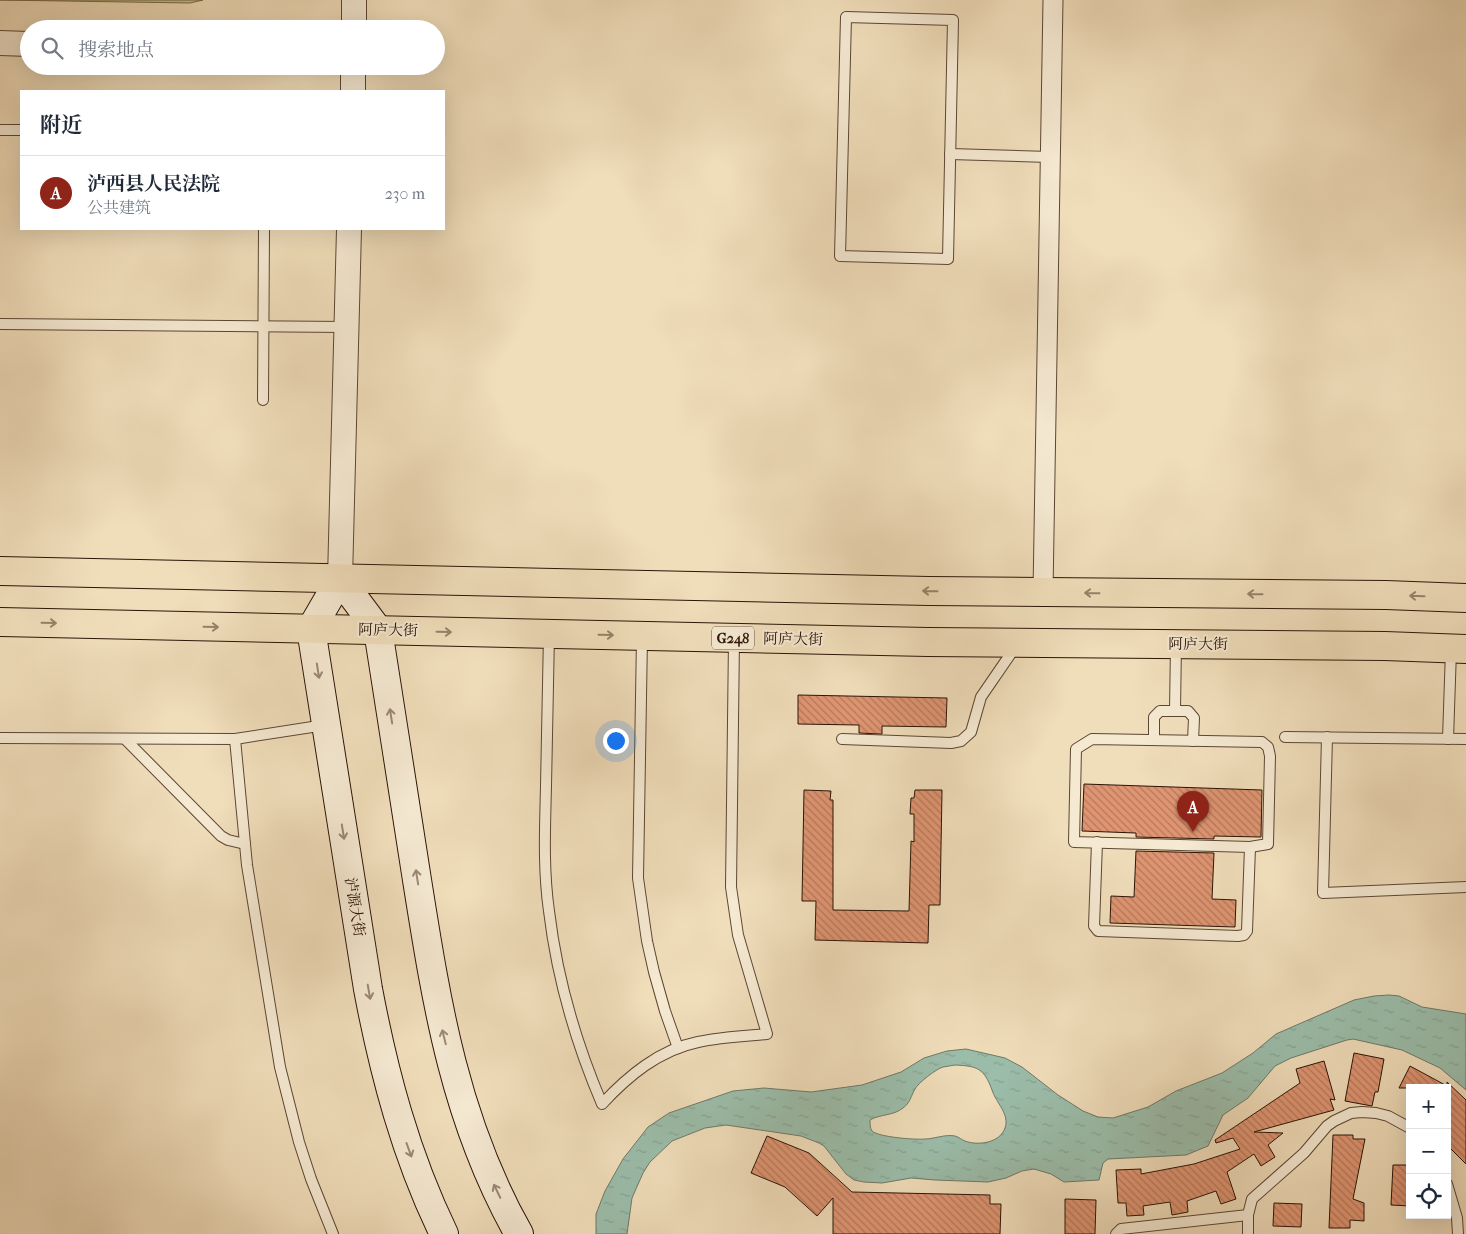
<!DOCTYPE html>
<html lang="zh">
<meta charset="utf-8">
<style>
body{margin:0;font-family:"IM FELL French Canon","Noto Serif SC",serif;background:#f2f2f3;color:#1f2937}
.controls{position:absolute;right:15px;bottom:15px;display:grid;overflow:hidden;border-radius:0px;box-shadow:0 5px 20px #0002}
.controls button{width:45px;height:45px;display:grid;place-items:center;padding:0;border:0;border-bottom:1px solid #e0e1e3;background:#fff;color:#1f2937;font:25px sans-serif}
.you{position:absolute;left:615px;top:740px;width:18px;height:18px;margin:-12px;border:4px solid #fff;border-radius:50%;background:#1a73e8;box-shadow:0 0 0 8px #1a73e833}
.badge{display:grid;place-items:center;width:32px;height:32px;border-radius:50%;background:#8f2418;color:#fff;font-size:16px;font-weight:700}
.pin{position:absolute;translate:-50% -41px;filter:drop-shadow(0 1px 2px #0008)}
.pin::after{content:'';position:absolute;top:26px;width:18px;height:15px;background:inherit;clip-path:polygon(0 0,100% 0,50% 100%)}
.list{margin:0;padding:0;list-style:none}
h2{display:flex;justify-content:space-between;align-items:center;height:65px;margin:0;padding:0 20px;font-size:21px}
h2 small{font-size:16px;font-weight:400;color:#747a83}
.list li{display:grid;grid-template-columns:32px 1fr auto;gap:15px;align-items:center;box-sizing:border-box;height:75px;padding:0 20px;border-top:1px solid #e0e1e3}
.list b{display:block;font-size:19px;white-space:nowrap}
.list p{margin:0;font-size:16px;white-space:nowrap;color:#747a83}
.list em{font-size:16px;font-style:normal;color:#747a83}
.icon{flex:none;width:28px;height:28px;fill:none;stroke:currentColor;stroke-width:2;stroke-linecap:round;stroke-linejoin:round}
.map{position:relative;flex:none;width:1466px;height:1234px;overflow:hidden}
.search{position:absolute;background:#fff;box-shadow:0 5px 20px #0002;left:20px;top:20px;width:425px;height:55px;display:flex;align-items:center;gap:12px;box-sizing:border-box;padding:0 18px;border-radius:28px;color:#747a83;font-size:19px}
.panel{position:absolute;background:#fff;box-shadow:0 5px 20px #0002;left:20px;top:90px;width:425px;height:140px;border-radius:0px}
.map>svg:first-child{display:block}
.garden{fill:#c0bf8b;stroke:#766948}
.water{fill:url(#water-ripples);stroke:#6e7968;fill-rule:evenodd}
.building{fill:url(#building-back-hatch);stroke:#2b1306}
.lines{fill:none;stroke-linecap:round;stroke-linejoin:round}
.service-casing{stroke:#5c4633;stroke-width:12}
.minor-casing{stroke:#5c4633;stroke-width:21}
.tertiary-casing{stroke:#5c4633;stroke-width:26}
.secondary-casing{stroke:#2b1306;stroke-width:30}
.trunk-casing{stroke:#2b1306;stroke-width:30}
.service{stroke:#f5e9d2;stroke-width:10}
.minor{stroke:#f5e9d2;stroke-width:19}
.tertiary{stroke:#f5e9d2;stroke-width:24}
.secondary{stroke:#f5e9d2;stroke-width:28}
.trunk{stroke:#f0ddba;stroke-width:28}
.oneway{stroke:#978269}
.oneway2{stroke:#9a8976}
.labels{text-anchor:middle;stroke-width:4;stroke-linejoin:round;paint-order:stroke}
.shield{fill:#f5e9d2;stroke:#685343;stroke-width:1}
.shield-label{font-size:14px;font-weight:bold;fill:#2b1306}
.street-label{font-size:15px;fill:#2b1306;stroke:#f5e9d2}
</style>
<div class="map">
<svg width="1466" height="1234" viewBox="0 0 1466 1234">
<defs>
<pattern id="water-ripples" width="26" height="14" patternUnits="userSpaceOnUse" patternTransform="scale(1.25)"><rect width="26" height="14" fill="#9bbdaa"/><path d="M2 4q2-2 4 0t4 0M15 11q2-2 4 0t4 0" fill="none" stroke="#86a291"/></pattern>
<pattern id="building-back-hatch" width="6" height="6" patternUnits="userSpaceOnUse" patternTransform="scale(1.25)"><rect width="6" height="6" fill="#df9572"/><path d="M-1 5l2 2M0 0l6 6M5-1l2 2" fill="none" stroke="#b5785c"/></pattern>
</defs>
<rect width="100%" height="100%" fill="#f0ddba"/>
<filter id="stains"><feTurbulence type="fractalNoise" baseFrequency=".004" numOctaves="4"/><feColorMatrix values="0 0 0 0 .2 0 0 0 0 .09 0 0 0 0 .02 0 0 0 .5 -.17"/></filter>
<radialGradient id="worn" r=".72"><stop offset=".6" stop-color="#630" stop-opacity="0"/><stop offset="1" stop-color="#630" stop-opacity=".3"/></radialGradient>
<path class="garden" d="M0,0H203L190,3Z"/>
<path class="water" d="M1389,995L1399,996L1422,1007L1466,1014V1090L1440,1068L1402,1050L1353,1039L1347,1040L1291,1058L1275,1066L1248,1098L1223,1115L1208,1146L1186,1155L1108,1159L1103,1163L1099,1180L1064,1182L1051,1174L1034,1169L1022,1171L1006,1178L988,1182L935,1180L911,1178L882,1183L864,1182L854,1180L846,1174L824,1146L819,1143L801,1136L726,1125L705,1128L672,1141L650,1162L643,1173L632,1198L627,1234H596V1214L605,1191L623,1159L648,1127L669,1113L733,1091L764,1088L811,1092L862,1085L901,1072L924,1058L947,1051L966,1049L1005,1058L1022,1067L1058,1095L1083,1111L1098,1117L1113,1118L1148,1107L1176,1091L1222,1073L1253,1053L1276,1034L1354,1000L1374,996ZM955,1065C977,1066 984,1068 992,1090C996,1103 1010,1114 1005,1128C1000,1143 978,1146 965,1141C962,1140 959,1137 955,1136C945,1134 934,1139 925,1139C915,1140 878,1137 872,1131C870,1128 870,1124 870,1120C880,1114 893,1116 903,1108C910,1103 911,1096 915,1089C918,1083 936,1069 943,1067C947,1066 951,1066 955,1065Z"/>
<g class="building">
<path d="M798,695L947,698L946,727L882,726V734H880L859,733V725L798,724Z"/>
<path d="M1084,784L1262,790L1261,837L1214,836V839L1136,837V833L1082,831Z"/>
<path d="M804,790L831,791L830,800H833V910L909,911L911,841L914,842V814H910L911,798H914L915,790H942L940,905H929L928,943L815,940L816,901H802Z"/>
<path d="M1136,851L1214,853L1212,899L1236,900L1235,927L1110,923L1111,896L1134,897Z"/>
<path d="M1354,1053L1384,1059L1378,1092H1375L1372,1106L1345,1101Z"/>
<path d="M1324,1061L1335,1100L1330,1099L1334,1110L1254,1132L1283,1133L1268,1145L1275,1157L1261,1166L1254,1154L1227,1172L1236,1199L1221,1204L1216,1191L1187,1201L1188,1212L1172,1215L1170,1202L1143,1206L1144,1215L1127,1216L1126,1203H1118L1116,1170L1141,1169V1174L1194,1164L1240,1149L1233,1138L1216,1143L1215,1140L1300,1083L1296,1069Z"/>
<path d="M1410,1066L1447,1086V1082L1466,1100V1164L1447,1145V1088H1399Z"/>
<path d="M1333,1135H1353V1139H1365L1353,1199L1364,1203V1221L1350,1220V1228H1329Z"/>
<path d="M767,1136L809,1153L852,1192L990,1195V1204H1001L1000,1234H833V1198L817,1216L785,1187L751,1173Z"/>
<path d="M1393,1165H1410V1206L1391,1205Z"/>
<path d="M1065,1199L1096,1200L1095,1234H1065Z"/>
<path d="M1274,1203L1302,1204L1301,1227L1273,1226Z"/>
</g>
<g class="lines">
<defs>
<g id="service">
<path d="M846,17L953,20L948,259L840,256Z"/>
<path d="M0,130H21"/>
<path d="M950,154L1050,157"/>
<path d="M0,324L346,327"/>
<path d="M263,400L264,229"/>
<path d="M549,634C548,684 547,735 546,786C545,828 543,869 549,911C557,978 576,1043 602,1104C628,1076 659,1050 698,1042C720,1037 744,1036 767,1034L738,935L731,887L734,639"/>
<path d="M642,637L638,878L647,941L654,972L665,1011L678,1048"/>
<path d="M1175,711L1176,644"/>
<path d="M1285,737L1466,739"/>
<path d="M1327,737L1323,893L1466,887"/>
<path d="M0,738L235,739L325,725"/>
<path d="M125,739L221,836L228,840L245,844"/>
<path d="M235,739L247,865L280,1067L299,1142L311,1179L333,1234"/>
<path d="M842,739L951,743L961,741L971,732L981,697L1016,646"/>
<path d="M1092,739L1262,742L1268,747L1270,756L1268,844L1250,847L1074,842L1076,749Z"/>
<path d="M1448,739L1451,650"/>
<path d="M1154,740V717L1160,711H1188L1194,718L1193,741"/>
<path d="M1097,842L1094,926L1098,931L1238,936L1244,935L1247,931L1250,847"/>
<path d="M1447,1184L1457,1218L1458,1234"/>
<path d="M1116,1234L1121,1229L1248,1215"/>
<path d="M1248,1234V1215L1252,1199L1304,1153L1327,1126L1334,1121L1351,1113L1362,1112L1376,1113L1388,1116L1410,1128"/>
</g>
<path id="minor" d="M1043,592L1053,0"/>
<g id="tertiary">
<path d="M354,29V0"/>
<path d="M0,43L29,44"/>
<path d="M353,91V66"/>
<path d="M340,579L349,229"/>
</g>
<path id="secondary" d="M444,1234C406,1156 384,1074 368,989L311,629L340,579L378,630C391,713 404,797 417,880C437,1006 455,1121 519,1234"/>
<g id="trunk">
<path d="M0,571L929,591L1386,595L1466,598"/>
<path d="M0,622L928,642L1385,646L1466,649"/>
</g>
</defs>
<use href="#service" class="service-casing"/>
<use href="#minor" class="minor-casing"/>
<use href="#tertiary" class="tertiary-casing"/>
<use href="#secondary" class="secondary-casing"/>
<use href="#trunk" class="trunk-casing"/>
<use href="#service" class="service"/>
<use href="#minor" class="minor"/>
<use href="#tertiary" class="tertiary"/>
<use href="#secondary" class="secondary"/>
<use href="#trunk" class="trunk"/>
</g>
<defs><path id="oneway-shaft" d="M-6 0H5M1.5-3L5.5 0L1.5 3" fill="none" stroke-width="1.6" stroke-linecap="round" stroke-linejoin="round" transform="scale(1.25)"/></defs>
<g class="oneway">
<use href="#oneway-shaft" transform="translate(930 591) rotate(-179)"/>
<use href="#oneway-shaft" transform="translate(1092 593) rotate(-179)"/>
<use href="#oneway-shaft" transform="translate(1255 594) rotate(-179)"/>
<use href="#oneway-shaft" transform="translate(1417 596) rotate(-178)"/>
<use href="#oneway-shaft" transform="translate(49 623) rotate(1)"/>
<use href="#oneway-shaft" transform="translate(211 627) rotate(1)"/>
<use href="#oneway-shaft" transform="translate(444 632) rotate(1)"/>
<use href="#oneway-shaft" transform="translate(606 635) rotate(1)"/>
</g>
<g class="oneway2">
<use href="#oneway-shaft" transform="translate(318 671) rotate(81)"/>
<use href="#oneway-shaft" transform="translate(391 716) rotate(-99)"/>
<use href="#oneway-shaft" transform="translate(343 832) rotate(81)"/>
<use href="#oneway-shaft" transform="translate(417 877) rotate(-99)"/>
<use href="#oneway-shaft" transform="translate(369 992) rotate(80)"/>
<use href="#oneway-shaft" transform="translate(444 1037) rotate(-104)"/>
<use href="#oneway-shaft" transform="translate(409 1150) rotate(70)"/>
<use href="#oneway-shaft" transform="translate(497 1191) rotate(-116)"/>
</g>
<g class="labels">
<rect class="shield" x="712" y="626.5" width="42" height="23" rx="4"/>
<g class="shield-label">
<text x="733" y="643">G248</text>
</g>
<g class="street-label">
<text transform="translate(388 630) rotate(1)" y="5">阿庐大街</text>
<text transform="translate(793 639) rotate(1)" y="5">阿庐大街</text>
<text x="1198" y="649">阿庐大街</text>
<text transform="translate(355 907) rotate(81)" y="5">泸源大街</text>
</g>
</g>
<rect width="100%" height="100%" filter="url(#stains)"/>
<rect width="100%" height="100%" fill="url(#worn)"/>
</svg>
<div class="controls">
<button>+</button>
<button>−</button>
<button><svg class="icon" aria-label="locate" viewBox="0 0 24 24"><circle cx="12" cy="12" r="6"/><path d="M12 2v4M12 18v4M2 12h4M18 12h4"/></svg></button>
</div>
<div class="you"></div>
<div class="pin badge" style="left:1193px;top:832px">A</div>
<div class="search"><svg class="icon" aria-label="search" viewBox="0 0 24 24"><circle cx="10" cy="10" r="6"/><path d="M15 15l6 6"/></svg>搜索地点</div>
<section class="panel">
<h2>附近<small></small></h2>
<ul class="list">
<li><span class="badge">A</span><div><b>泸西县人民法院</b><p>公共建筑</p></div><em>230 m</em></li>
</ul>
</section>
</div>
